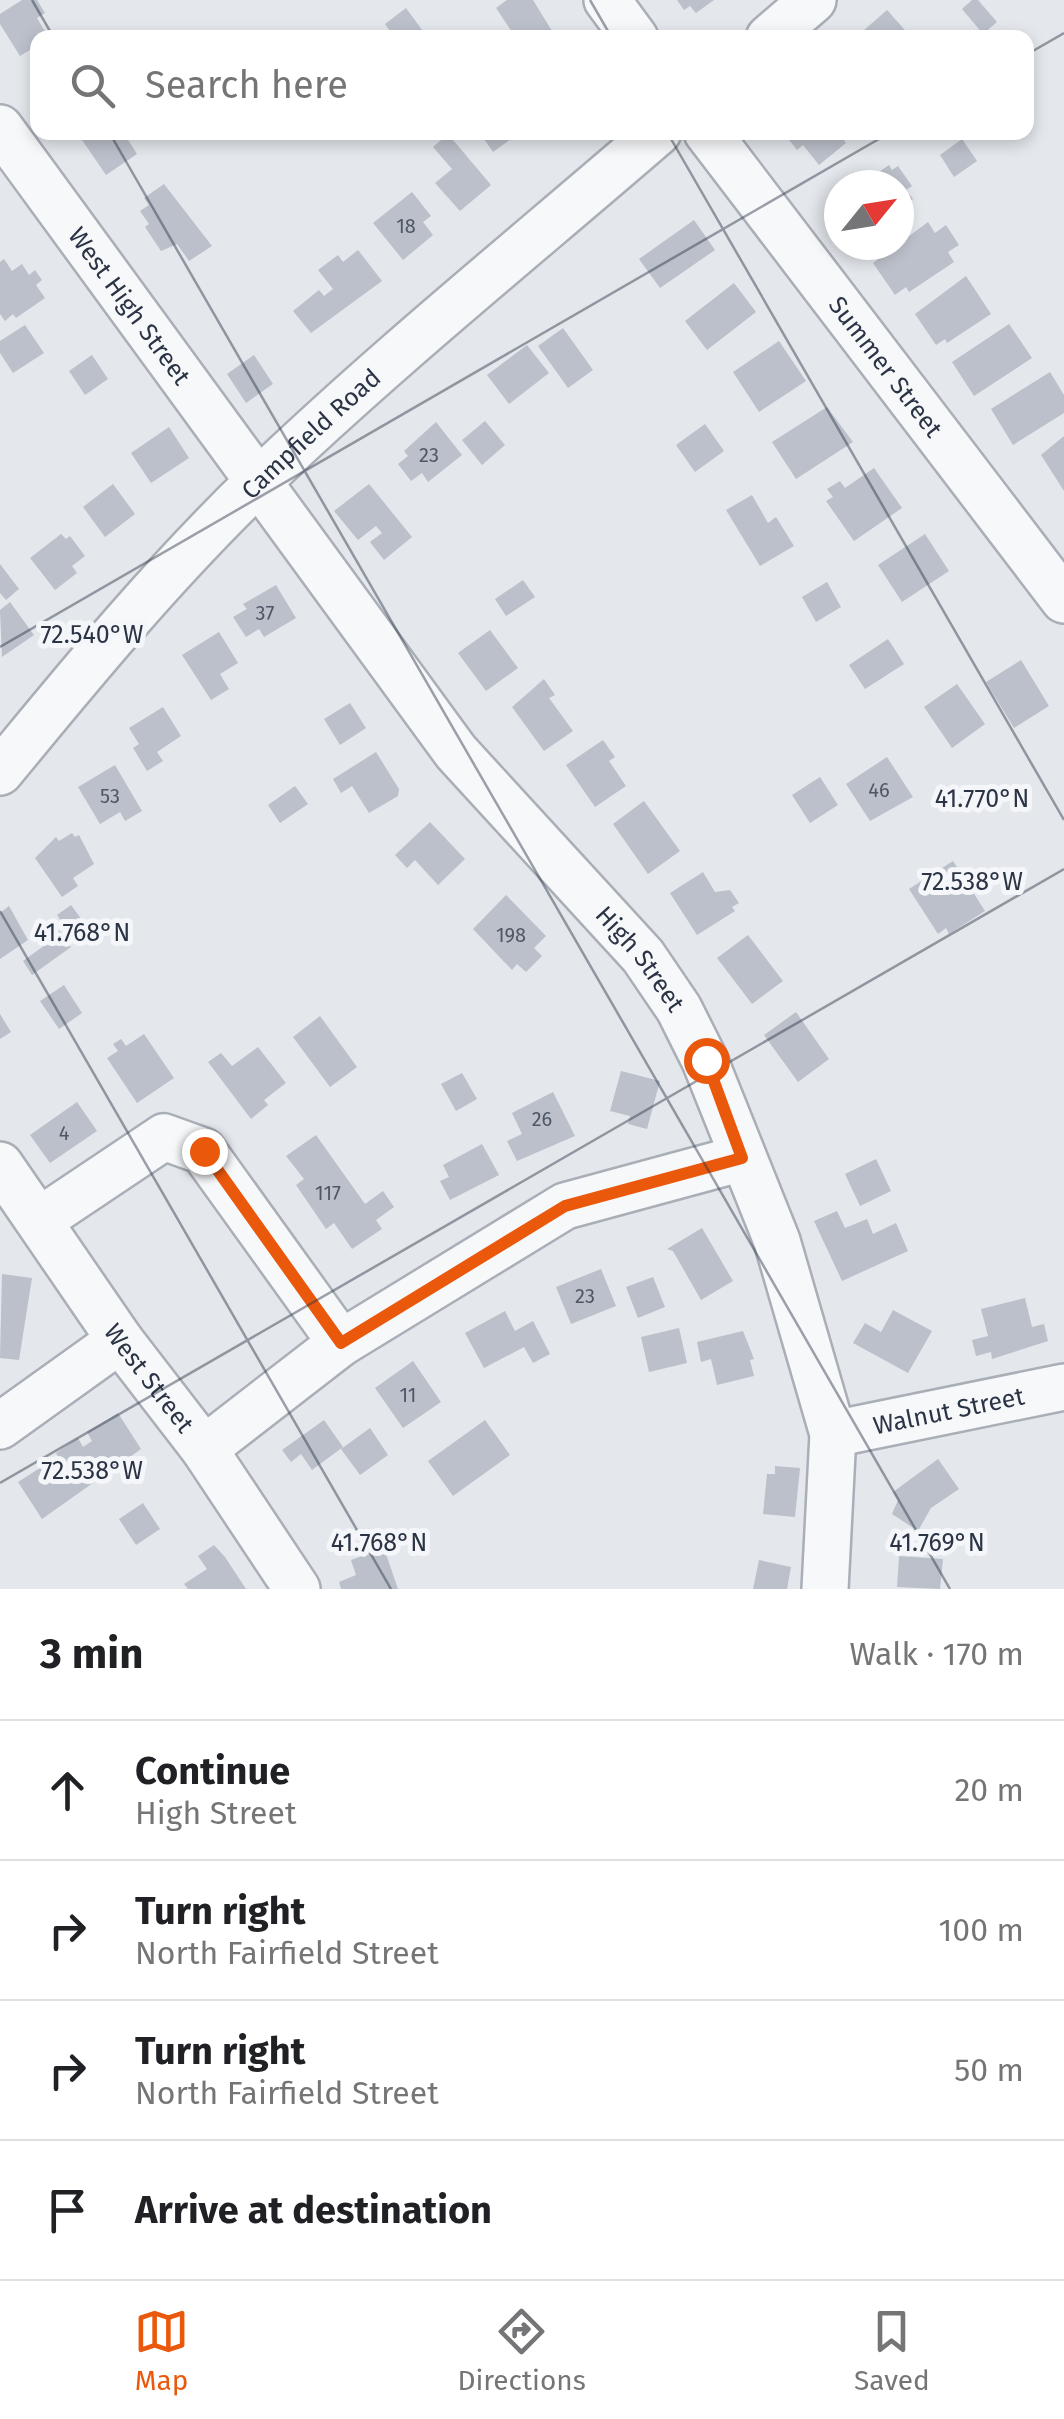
<!DOCTYPE html>
<meta charset="utf-8">
<style>
body{margin:0;font-family:"Fira Sans",sans-serif;background:#f2f2f2;color:#202124}
.compass{position:absolute;left:824px;top:170px;width:90px;height:90px;border-radius:50%;background:#fff;box-shadow:0 5px 15px #0003;rotate:60deg}
.stop{position:absolute;width:30px;height:30px;margin:-22px;border:8px solid #ea580c;border-radius:50%;background:#fff}
.stop.end{background:#ea580c;border-color:#fff;box-shadow:0 2px 10px #0008}
.list{margin:0;padding:0;list-style:none}
h2{display:flex;justify-content:space-between;align-items:center;height:130px;margin:0;padding:0 40px;font-size:42px}
h2 small{font-size:32px;font-weight:400;color:#757577}
.list li{display:grid;grid-template-columns:65px 1fr auto;gap:30px;align-items:center;box-sizing:border-box;height:140px;padding:0 40px;border-top:2px solid #e0e0e0}
.list b{display:block;font-size:38px;white-space:nowrap}
.list p{margin:0;font-size:32px;white-space:nowrap;color:#757577}
.list em{font-size:32px;font-style:normal;color:#757577}
.icon{flex:none;width:55px;height:55px;fill:none;stroke:currentColor;stroke-width:2;stroke-linecap:round;stroke-linejoin:round}
.map{position:relative;flex:none;width:1064px;height:1589px;overflow:hidden}
.search{position:absolute;background:#fff;box-shadow:0 5px 15px #0003;left:30px;right:30px;top:30px;height:110px;display:flex;align-items:center;gap:25px;box-sizing:border-box;padding:0 35px;border-radius:20px;color:#757577;font-size:38px}
.sheet{height:690px;background:#fff}
nav{display:flex;justify-content:space-around;align-items:center;box-sizing:border-box;height:140px;border-top:2px solid #e0e0e0;background:#fff;font-size:28px;color:#757577}
nav a{display:grid;justify-items:center;gap:5px}
nav .on{color:#ea580c}
.map>svg:first-child{display:block}
.building{fill:#bbc0ca}
.lines{fill:none;stroke-linecap:round;stroke-linejoin:round}
.minor-casing{stroke:#a9aeb7;stroke-width:50}
.minor{stroke:#f7f8fa;stroke-width:45}
.route{stroke:#ea580c;stroke-width:12}
.ticks{fill:none;stroke:#2b3445;stroke-width:2.5;stroke-opacity:0.45}
.labels{text-anchor:middle;stroke-width:10;stroke-linejoin:round;paint-order:stroke}
.number-label{font-size:20px;fill:#4f5766}
.street-label{font-size:25px;fill:#2b3445;stroke:#f4f6f9}
.ticks-label{font-size:25px;text-anchor:middle;fill:#2b3445;stroke:#f4f6f9;stroke-width:10;stroke-linejoin:round;paint-order:stroke}
</style>
<div class="map">
<svg width="1064" height="1589" viewBox="0 0 1064 1589">
<rect width="100%" height="100%" fill="#e4e7ec"/>
<g class="building">
<path d="M22,0H37L45,13L37,18L49,38H38V45L20,56L0,24V14Z"/>
<path d="M507,0H533L552,31L543,38H516L496,8Z"/>
<path d="M677,0H714L696,13L690,6L684,10Z"/>
<path d="M972,0H978L997,22L983,34L962,9Z"/>
<path d="M406,8L428,38H395L385,24Z"/>
<path d="M887,10L912,38H855Z"/>
<path d="M93,132H123L137,154L106,175L82,140Z"/>
<path d="M479,132H521L493,152Z"/>
<path d="M783,132H838L846,143L819,165L803,145L797,150Z"/>
<path d="M448,134L491,185L460,211L435,183L452,169L433,147Z"/>
<path d="M962,139L977,161L954,177L940,155Z"/>
<path d="M889,165L892,170L898,166L912,186L906,190L913,199L899,209V185H860Z"/>
<path d="M164,184L212,246L189,261L177,244L161,251L145,227L149,224L140,211L149,205L144,198Z"/>
<path d="M412,192L431,216L423,222L433,235L403,260L373,223Z"/>
<path d="M694,220L715,250L660,288L639,259Z"/>
<path d="M928,222L935,233L946,225L959,245L948,252L954,262L909,292L906,287L895,295L873,263Z"/>
<path d="M358,250L382,281L311,333L293,311L319,290L324,296L333,289L318,270L338,255L343,262Z"/>
<path d="M4,259L12,271L22,264L29,275L35,270L42,280L36,285L45,298L16,318L13,314L5,321L0,314V262Z"/>
<path d="M966,276L991,314L947,343L945,339L936,345L915,314Z"/>
<path d="M734,283L756,312L707,350L685,321Z"/>
<path d="M1009,324L1032,358L974,396L952,362Z"/>
<path d="M25,325L44,353L13,373L0,353V341Z"/>
<path d="M563,328L593,370L568,388L538,346Z"/>
<path d="M779,341L806,381L759,412L733,372Z"/>
<path d="M527,345L549,373L509,404L487,375Z"/>
<path d="M92,355L108,379L85,395L69,371Z"/>
<path d="M254,355L273,384L246,403L227,374Z"/>
<path d="M1050,372L1064,395V413L1013,445L991,409Z"/>
<path d="M827,407L853,442L796,479L772,442Z"/>
<path d="M485,421L505,445L482,465L462,440Z"/>
<path d="M436,422L462,455L428,482L422,473L411,481L398,464L408,456L404,451Z"/>
<path d="M705,424L724,451L695,472L676,445Z"/>
<path d="M169,427L189,458L151,483L131,453Z"/>
<path d="M1064,436V491L1041,455Z"/>
<path d="M874,468L902,508L854,541L826,501L833,497L827,489L840,481L845,488Z"/>
<path d="M113,484L135,514L105,537L83,507Z"/>
<path d="M369,484L412,537L384,560L370,542L382,533L376,526L358,540L334,511Z"/>
<path d="M752,495L768,523L776,517L794,546L760,566L726,510Z"/>
<path d="M61,534L66,539L70,536L85,556L72,566L77,573L55,590L30,558Z"/>
<path d="M925,534L949,571L902,602L878,565Z"/>
<path d="M0,564L19,589L6,600L0,593Z"/>
<path d="M523,580L535,597L506,616L495,599Z"/>
<path d="M827,582L841,607L816,622L802,597Z"/>
<path d="M276,585L296,618L264,637L259,629L246,637L233,617L247,609L243,604Z"/>
<path d="M10,602L34,635L2,657L0,610Z"/>
<path d="M490,630L518,668L486,691L458,653Z"/>
<path d="M219,632L238,663L220,674L229,689L211,700L182,655Z"/>
<path d="M888,639L904,664L865,689L849,665Z"/>
<path d="M1021,660L1049,706L1014,728L986,682Z"/>
<path d="M544,679L555,695L549,698L573,731L544,751L512,707Z"/>
<path d="M957,684L985,724L952,748L924,707Z"/>
<path d="M350,703L366,728L340,745L324,719Z"/>
<path d="M163,707L181,736L157,752L163,761L147,771L133,748L139,744L129,728Z"/>
<path d="M603,740L615,757L609,761L626,786L595,807L566,765Z"/>
<path d="M376,752L399,789L398,796L369,813L352,786L341,793L333,779Z"/>
<path d="M887,757L913,797L870,821L846,784Z"/>
<path d="M115,765L142,811L125,821L120,812L100,824L78,787Z"/>
<path d="M820,777L838,805L810,823L792,795Z"/>
<path d="M295,786L308,804L280,823L268,805Z"/>
<path d="M644,801L680,851L648,874L613,824Z"/>
<path d="M430,822L465,859L438,885L415,860L407,868L395,855Z"/>
<path d="M72,833L75,837L79,835L94,864L73,878L78,886L62,897L35,858L56,837L59,841Z"/>
<path d="M953,861L985,911L949,934L946,928L938,934L909,889Z"/>
<path d="M703,872L715,892L730,890L739,903L732,907L735,911L697,935L670,893Z"/>
<path d="M506,895L546,936L534,948L542,956L526,972L517,964L512,970L473,929Z"/>
<path d="M71,905L90,931L75,941L57,915Z"/>
<path d="M9,906L28,940L0,959V913Z"/>
<path d="M56,926L71,947L32,975L23,961L48,943L43,936Z"/>
<path d="M748,935L783,981L752,1004L717,958Z"/>
<path d="M64,985L82,1013L59,1029L40,1001Z"/>
<path d="M796,1012L829,1059L798,1082L764,1035Z"/>
<path d="M0,1014L11,1032L0,1039Z"/>
<path d="M320,1016L357,1067L330,1087L293,1037Z"/>
<path d="M144,1034L174,1078L137,1103L107,1058L118,1051L113,1044L121,1039L126,1046Z"/>
<path d="M258,1047L286,1083L264,1100L268,1105L251,1119L208,1062L221,1053L232,1066Z"/>
<path d="M621,1071L660,1081L647,1129L628,1124L630,1116L610,1111Z"/>
<path d="M462,1073L477,1099L456,1111L441,1084Z"/>
<path d="M553,1092L575,1136L517,1161L507,1141L522,1134L512,1113Z"/>
<path d="M77,1102L97,1131L50,1163L30,1135Z"/>
<path d="M316,1135L365,1204L383,1191L394,1207L376,1220L382,1229L352,1249L334,1223L326,1229L296,1185L304,1179L286,1156Z"/>
<path d="M482,1144L499,1175L450,1200L440,1181L449,1177L443,1165Z"/>
<path d="M876,1159L891,1191L860,1206L845,1174Z"/>
<path d="M837,1211L845,1228L867,1219L873,1234L896,1223L908,1251L842,1281L814,1221Z"/>
<path d="M702,1228L733,1281L701,1300L673,1251L667,1249Z"/>
<path d="M601,1269L616,1306L571,1324L556,1287Z"/>
<path d="M2,1274L32,1278L19,1360L0,1358Z"/>
<path d="M653,1277L665,1307L638,1318L626,1287Z"/>
<path d="M1025,1298L1032,1327L1044,1324L1048,1341L992,1359L991,1352L976,1356L972,1340L988,1336L981,1309Z"/>
<path d="M893,1310L932,1331L908,1373L853,1343L865,1323L881,1332Z"/>
<path d="M505,1311L515,1331L533,1321L550,1354L533,1363L524,1347L484,1368L465,1333Z"/>
<path d="M679,1328L687,1363L649,1372L641,1337Z"/>
<path d="M743,1331L754,1359L750,1360L754,1376L717,1385L711,1359L701,1362L697,1342Z"/>
<path d="M413,1361L441,1402L403,1428L375,1388Z"/>
<path d="M118,1413L141,1449L42,1519L18,1482L51,1461L55,1466L61,1461L56,1453L78,1438L83,1447L92,1441L87,1432Z"/>
<path d="M324,1420L343,1447L312,1470L301,1454L291,1462L282,1450Z"/>
<path d="M485,1420L510,1455L453,1496L428,1461Z"/>
<path d="M370,1428L388,1455L360,1475L341,1449Z"/>
<path d="M938,1459L959,1489L931,1508L918,1531L892,1514L898,1500L893,1492Z"/>
<path d="M775,1466L800,1468L795,1517L763,1514L767,1474H775Z"/>
<path d="M143,1503L160,1529L136,1545L119,1519Z"/>
<path d="M214,1545L225,1557L246,1589H188L184,1584L207,1569L198,1556Z"/>
<path d="M384,1548L398,1589H341L339,1582L356,1575L351,1560Z"/>
<path d="M899,1556L943,1559L940,1589L897,1587Z"/>
<path d="M759,1560L791,1567L787,1589H753Z"/>
</g>
<g class="lines">
<defs>
<g id="minor">
<path d="M607,0L635,38"/>
<path d="M769,38L813,0"/>
<path id="s1" d="M0,128L456,752L643,956L679,1009L705,1061L777,1241L833,1434L825,1589"/>
<path id="s2" d="M707,132L1064,600"/>
<path id="s3" d="M0,772C82,672 164,573 257,483C385,360 524,248 658,132"/>
<path id="s4" d="M0,1165L120,1340L204,1449L297,1589"/>
<path d="M40,1220L164,1137L203,1151L341,1343"/>
<path d="M0,1426L120,1340"/>
<path id="s5" d="M833,1434L1064,1387"/>
<path d="M204,1449L341,1343L565,1206L742,1158"/>
</g>
</defs>
<use href="#minor" class="minor-casing"/>
<use href="#minor" class="minor"/>
</g>
<g class="lines">
<path class="route" d="M204,1151L341,1343L565,1206L742,1158L706,1060"/>
</g>
<path class="ticks" d="M32,0L54,38M590,0L612,38M1026,55L1064,33M109,132L950,1589M667,132L1064,820M0,647L891,132M0,911L391,1589M0,1483L1064,869"/>
<g class="labels">
<g class="number-label">
<text x="406" y="233">18</text>
<text x="429" y="462">23</text>
<text x="265" y="620">37</text>
<text x="879" y="797">46</text>
<text x="110" y="803">53</text>
<text x="511" y="942">198</text>
<text x="542" y="1126">26</text>
<text x="64" y="1140">4</text>
<text x="328" y="1200">117</text>
<text x="585" y="1303">23</text>
<text x="408" y="1402">11</text>
</g>
<g class="street-label">
<text dy="9" stroke="none"><textPath href="#s1" startOffset="220">West High Street</textPath></text>
<text dy="9" stroke="none"><textPath href="#s2" startOffset="295">Summer Street</textPath></text>
<text dy="9" stroke="none"><textPath href="#s3" startOffset="460">Campfield Road</textPath></text>
<text dy="9" stroke="none"><textPath href="#s1" startOffset="1050">High Street</textPath></text>
<text dy="9" stroke="none"><textPath href="#s4" startOffset="260">West Street</textPath></text>
<text dy="9" stroke="none"><textPath href="#s5" startOffset="118">Walnut Street</textPath></text>
</g>
</g>
<g class="ticks-label">
<text x="92" y="643">72.540°W</text>
<text x="982" y="807">41.770°N</text>
<text x="972" y="890">72.538°W</text>
<text x="82" y="941">41.768°N</text>
<text x="92" y="1479">72.538°W</text>
<text x="379" y="1551">41.768°N</text>
<text x="937" y="1551">41.769°N</text>
</g>
</svg>
<svg class="compass" viewBox="-18 -18 36 36"><path d="M0-13l5 13h-10z" fill="#e53935"/><path d="M0 13l5-13h-10z" fill="#757577"/></svg>
<div class="stop" style="left:706px;top:1060px"></div>
<div class="stop end" style="left:204px;top:1151px"></div>
<div class="search"><svg class="icon" aria-label="search" viewBox="0 0 24 24"><circle cx="10" cy="10" r="6"/><path d="M15 15l6 6"/></svg>Search here</div>
</div>
<section class="sheet">
<h2>3 min<small>Walk · 170 m</small></h2>
<ul class="list">
<li><svg class="icon" aria-label="ahead" viewBox="0 0 24 24"><path d="M12 20V5M6 11l6-6 6 6"/></svg><div><b>Continue</b><p>High Street</p></div><em>20 m</em></li>
<li><svg class="icon" aria-label="right" viewBox="0 0 24 24"><path d="M7 20v-9h11M14 6l5 5-5 5"/></svg><div><b>Turn right</b><p>North Fairfield Street</p></div><em>100 m</em></li>
<li><svg class="icon" aria-label="right" viewBox="0 0 24 24"><path d="M7 20v-9h11M14 6l5 5-5 5"/></svg><div><b>Turn right</b><p>North Fairfield Street</p></div><em>50 m</em></li>
<li><svg class="icon" aria-label="arrive" viewBox="0 0 24 24"><path d="M6 21V4h12l-3 4 3 4H6"/></svg><div><b>Arrive at destination</b></div></li>
</ul>
</section>
<nav>
<a class="on"><svg class="icon" aria-label="map" viewBox="0 0 24 24"><path d="M3 6l6-2 6 2 6-2v14l-6 2-6-2-6 2zM9 4v14M15 6v14"/></svg>Map</a>
<a><svg class="icon" aria-label="directions" viewBox="0 0 24 24"><path d="M12 3l9 9-9 9-9-9zM9 14v-3h6M13 9l2 2-2 2"/></svg>Directions</a>
<a><svg class="icon" aria-label="saved" viewBox="0 0 24 24"><path d="M7 4h10v16l-5-4-5 4z"/></svg>Saved</a>
</nav>
